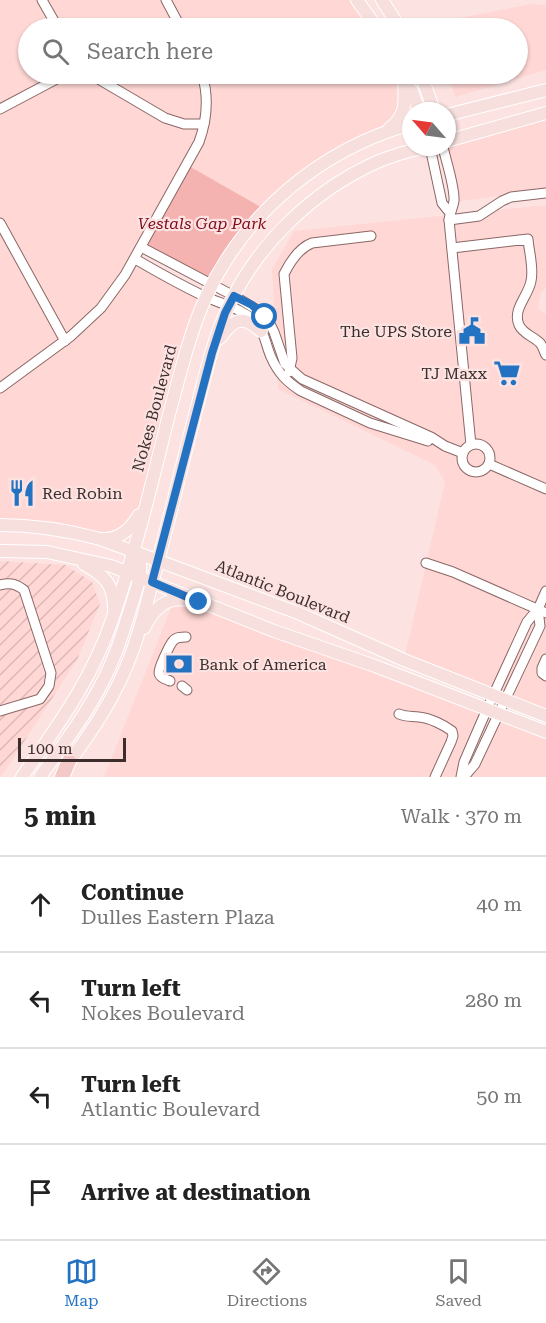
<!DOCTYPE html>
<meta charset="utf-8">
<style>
body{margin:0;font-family:"Roboto Serif",serif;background:#f2f2f2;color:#222}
.compass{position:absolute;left:402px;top:102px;width:54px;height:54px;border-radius:50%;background:#fff;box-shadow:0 2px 4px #0004;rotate:298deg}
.scale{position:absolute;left:18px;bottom:15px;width:108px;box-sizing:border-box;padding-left:6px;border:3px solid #3d2e2d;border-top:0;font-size:16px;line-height:21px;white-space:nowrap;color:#3d2e2d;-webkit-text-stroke:4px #fce3e2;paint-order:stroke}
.stop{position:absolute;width:18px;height:18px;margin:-14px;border:4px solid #2473c2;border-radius:50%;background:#fff}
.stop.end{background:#2473c2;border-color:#fff;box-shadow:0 2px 6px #0008}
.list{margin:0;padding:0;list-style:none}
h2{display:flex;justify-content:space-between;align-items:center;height:78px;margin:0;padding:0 24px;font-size:26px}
h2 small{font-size:20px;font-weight:400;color:#767676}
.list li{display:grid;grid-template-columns:39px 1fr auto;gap:18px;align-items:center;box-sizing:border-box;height:96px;padding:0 24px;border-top:2px solid #e0e0e0}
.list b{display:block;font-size:22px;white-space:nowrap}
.list p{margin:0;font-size:20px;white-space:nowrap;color:#767676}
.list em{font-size:20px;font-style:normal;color:#767676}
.icon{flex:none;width:33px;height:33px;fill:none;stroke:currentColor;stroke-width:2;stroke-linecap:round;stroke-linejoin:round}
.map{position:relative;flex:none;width:546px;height:777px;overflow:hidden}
.search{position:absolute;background:#fff;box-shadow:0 2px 4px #0004;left:18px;right:18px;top:18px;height:66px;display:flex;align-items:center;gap:15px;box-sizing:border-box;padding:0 21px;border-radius:33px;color:#767676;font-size:22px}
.sheet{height:462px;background:#fff}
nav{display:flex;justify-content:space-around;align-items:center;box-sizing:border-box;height:84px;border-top:2px solid #e0e0e0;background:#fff;font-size:16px;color:#767676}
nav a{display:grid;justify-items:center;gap:3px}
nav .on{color:#2473c2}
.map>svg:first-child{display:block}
.built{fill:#ffd7d4}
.industrial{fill:url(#industrial-furrows)}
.green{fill:#f4b3b0}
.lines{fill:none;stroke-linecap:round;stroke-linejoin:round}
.minor-casing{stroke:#8b6765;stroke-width:11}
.major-casing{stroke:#fff;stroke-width:14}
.highway-casing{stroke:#fff;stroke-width:16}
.minor{stroke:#fff;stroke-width:9}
.major{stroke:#f7dfdd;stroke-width:12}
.highway{stroke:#f2c9c7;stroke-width:14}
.route{stroke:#2473c2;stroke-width:8}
.labels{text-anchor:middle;stroke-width:4.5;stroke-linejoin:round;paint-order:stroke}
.park-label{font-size:16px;font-style:italic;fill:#800b1c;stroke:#fce3e2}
.poi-label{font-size:16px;fill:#3d2e2d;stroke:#fce3e2;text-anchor:end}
.street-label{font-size:16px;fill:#3d2e2d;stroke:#fce3e2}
</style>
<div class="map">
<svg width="546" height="777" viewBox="0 0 546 777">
<defs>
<pattern id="industrial-furrows" width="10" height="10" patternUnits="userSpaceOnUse" patternTransform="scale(1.5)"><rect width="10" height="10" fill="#ffd7d4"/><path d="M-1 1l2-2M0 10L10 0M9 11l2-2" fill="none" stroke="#dbb9b6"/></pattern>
</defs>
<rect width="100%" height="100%" fill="#fce3e2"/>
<g class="built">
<path d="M0,0H357L377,28H28V74H400L419,111H411V124L372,137L266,210L188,166L135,259L206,297L134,550L100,539L0,525Z"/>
<path d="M531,4L546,5V70L455,97L448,74H518V28H436L435,23Z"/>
<path d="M546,113V190L454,202L447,141Z"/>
<path d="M546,205V288L541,292L538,309L546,314V716L404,660L445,482L435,465L278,389L272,269L294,231Z"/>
<path d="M177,593L546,732V777H104Z"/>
</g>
<path class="industrial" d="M0,561L65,565L92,582L100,604L77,660L1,777H0Z"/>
<path class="green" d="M187,165L266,210L212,284L141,247Z"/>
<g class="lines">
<defs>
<g id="minor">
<path d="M42,0L58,28"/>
<path d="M166,0L181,28"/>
<path d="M90,74L165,118L184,124H204"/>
<path d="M0,109L66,74"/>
<path d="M430,147L442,203L450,213"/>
<path d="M443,147C446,161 455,187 454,201C453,207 450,213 449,220L471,445"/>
<path d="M449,220L479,216L502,201L511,197L546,193"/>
<path d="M0,223L65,341"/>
<path d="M141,247L234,296L259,311L270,324L274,332L285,364L302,379L431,437L445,446L463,453"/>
<path d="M452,248L528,239C529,252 534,268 531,281C529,295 512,309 519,325C523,334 533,336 540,343C543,346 544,352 546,355"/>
<path d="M135,259C158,272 180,285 204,296C221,304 244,309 257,323C265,333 266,346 271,357C278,373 287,382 301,391L370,423L428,441"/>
<path d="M289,372L292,358L284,274C290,262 299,248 312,243L371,236"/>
<path d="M0,388L71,336L101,308L125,275L199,142C207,120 209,97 202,74"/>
<circle cx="476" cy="458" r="14"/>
<path d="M489,464L546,489"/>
<path d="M426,563L453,572L546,613"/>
<path d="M0,585C10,582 16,584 24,590L51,673L49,686L40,699L0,711"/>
<path d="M546,659L542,668V673L546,676"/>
<path d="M170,681C166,679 160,678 159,673C158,669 170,644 173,641C176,637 181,637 186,637"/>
<path d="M182,686L187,690"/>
<path d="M399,714C406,717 411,716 419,717C430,718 444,725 452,731L453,736L451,742L435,777"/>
<path d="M461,777L464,762L487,709L527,622L538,609L546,591"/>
<path d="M464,777L475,764L540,626L538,609"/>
</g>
<g id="major">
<path d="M357,0L377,28"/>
<path d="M382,0L400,28"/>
<path d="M400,74L404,82L412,91L419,111"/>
<path d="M421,74L434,111"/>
<path d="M447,115L546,90"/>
<path d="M389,129C407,115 405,102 404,82"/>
<path d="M447,141L546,113"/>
<path d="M220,338C234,319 242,314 261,331"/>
<path d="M0,525C34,525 67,530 100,539L298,613L404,660L546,716"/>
<path d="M104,539C121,539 131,528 139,515"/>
<path d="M0,551L47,552L111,566L274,631L375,666L546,732"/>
<path d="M84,564C104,575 114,584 114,609"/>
<path d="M144,628C154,608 166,596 189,600"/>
<path d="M64,769C91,733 117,695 132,652C140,631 145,609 151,587C168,526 182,464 198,403C206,372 213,341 226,312C255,246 312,191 377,162C393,155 409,151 425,147"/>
<path d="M22,777C58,725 91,681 112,620C135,553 152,483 169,414C180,375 189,334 206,297C245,212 322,149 411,124"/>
<path d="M40,777C62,746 86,715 103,681C116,656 124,629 132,603C137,586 147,566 134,550"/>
</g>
<path id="highway" d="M62,777L69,761"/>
</defs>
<use href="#minor" class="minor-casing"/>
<use href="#major" class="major-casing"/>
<use href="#highway" class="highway-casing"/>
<use href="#minor" class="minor"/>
<use href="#major" class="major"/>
<use href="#highway" class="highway"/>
</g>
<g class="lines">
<path class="route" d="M199,602L152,582L212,353L225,313L234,296L252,305L265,317"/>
</g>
<defs>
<symbol id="civic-bare" viewBox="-9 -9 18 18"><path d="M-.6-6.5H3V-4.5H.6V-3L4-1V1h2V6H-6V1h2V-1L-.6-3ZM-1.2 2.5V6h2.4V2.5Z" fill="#2473c2" stroke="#fce3e2" stroke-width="2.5" paint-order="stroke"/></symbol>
<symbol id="supermarket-bare" viewBox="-9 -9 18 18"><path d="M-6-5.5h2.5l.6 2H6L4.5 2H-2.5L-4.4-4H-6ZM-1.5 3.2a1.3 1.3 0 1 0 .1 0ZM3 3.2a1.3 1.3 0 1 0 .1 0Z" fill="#2473c2" stroke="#fce3e2" stroke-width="2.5" paint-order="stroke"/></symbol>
<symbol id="restaurant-bare" viewBox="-9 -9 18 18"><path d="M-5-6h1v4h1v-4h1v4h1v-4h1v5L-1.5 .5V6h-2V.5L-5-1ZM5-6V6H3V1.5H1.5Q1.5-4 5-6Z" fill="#2473c2" stroke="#fce3e2" stroke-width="2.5" paint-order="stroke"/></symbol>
<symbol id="bank-bare" viewBox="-9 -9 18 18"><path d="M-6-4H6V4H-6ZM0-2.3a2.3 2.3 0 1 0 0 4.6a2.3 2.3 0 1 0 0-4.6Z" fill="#2473c2" stroke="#fce3e2" stroke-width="2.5" paint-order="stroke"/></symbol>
</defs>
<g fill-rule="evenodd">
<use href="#civic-bare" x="453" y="312" width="38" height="38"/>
<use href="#supermarket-bare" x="488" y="354" width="38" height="38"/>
<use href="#restaurant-bare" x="3" y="474" width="38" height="38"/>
<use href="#bank-bare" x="160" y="645" width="38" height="38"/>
</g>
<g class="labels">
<g class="park-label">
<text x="202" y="229">Vestals Gap Park</text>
</g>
<g class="poi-label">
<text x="452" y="337">The UPS Store</text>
<text x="487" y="379">TJ Maxx</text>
<text x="42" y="499" text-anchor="start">Red Robin</text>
<text x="199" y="670" text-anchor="start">Bank of America</text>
</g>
<g class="street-label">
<text transform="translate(154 408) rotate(-75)" y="6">Nokes Boulevard</text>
<text transform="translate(283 591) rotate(22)" y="6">Atlantic Boulevard</text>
</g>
</g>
</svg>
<svg class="compass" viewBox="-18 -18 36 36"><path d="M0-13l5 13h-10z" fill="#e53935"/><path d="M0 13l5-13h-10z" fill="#767676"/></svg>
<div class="scale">100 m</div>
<div class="stop" style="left:265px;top:317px"></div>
<div class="stop end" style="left:199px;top:602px"></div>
<div class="search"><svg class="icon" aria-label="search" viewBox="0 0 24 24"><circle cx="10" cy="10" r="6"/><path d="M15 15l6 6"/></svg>Search here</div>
</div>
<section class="sheet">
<h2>5 min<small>Walk · 370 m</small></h2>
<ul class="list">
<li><svg class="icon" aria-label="ahead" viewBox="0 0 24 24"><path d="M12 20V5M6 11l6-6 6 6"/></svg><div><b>Continue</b><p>Dulles Eastern Plaza</p></div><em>40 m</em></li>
<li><svg class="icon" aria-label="left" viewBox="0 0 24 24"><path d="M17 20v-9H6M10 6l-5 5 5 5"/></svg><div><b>Turn left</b><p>Nokes Boulevard</p></div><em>280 m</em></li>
<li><svg class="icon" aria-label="left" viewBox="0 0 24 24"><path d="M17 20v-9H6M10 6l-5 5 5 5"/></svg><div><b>Turn left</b><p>Atlantic Boulevard</p></div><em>50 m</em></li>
<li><svg class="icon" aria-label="arrive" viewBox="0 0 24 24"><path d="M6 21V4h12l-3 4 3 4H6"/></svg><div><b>Arrive at destination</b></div></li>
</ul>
</section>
<nav>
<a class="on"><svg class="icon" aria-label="map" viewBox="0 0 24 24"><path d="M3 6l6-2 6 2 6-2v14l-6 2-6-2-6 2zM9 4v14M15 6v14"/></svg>Map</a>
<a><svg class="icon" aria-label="directions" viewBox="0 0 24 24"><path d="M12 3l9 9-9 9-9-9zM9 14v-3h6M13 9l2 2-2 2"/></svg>Directions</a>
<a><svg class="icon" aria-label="saved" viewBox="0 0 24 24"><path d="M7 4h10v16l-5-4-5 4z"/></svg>Saved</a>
</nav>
